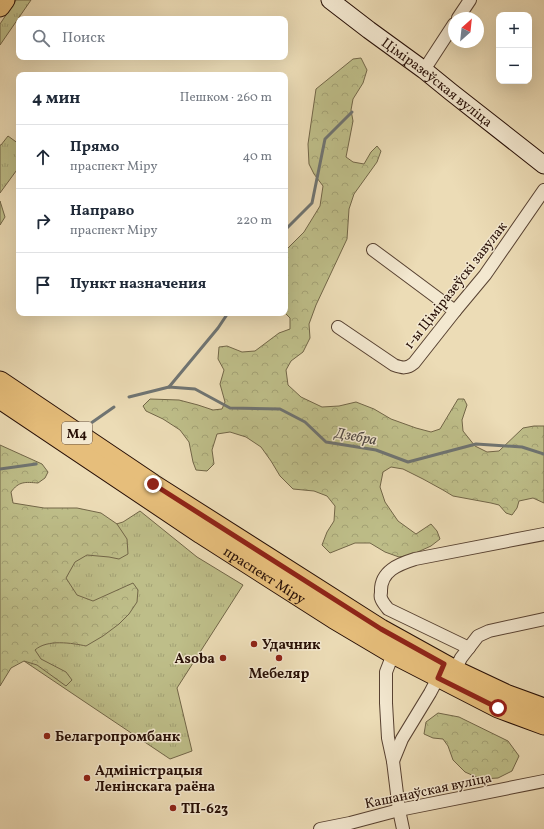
<!DOCTYPE html>
<html lang="ru">
<meta charset="utf-8">
<style>
body{margin:0;font-family:Vollkorn,serif;background:#f2f2f3;color:#1f2937}
.controls{position:absolute;right:12px;top:12px;display:grid;overflow:hidden;border-radius:8px;box-shadow:0 4px 16px #0002}
.controls button{width:36px;height:36px;display:grid;place-items:center;padding:0;border:0;border-bottom:1px solid #e0e1e3;background:#fff;color:#1f2937;font:20px sans-serif}
.compass{position:absolute;left:448px;top:12px;width:36px;height:36px;border-radius:50%;background:#fff;box-shadow:0 4px 16px #0002;rotate:27deg}
.stop{position:absolute;width:12px;height:12px;margin:-9px;border:3px solid #8f2418;border-radius:50%;background:#fff}
.stop.end{background:#8f2418;border-color:#fff;box-shadow:0 1px 4px #0008}
.list{margin:0;padding:0;list-style:none}
h2{display:flex;justify-content:space-between;align-items:center;height:52px;margin:0;padding:0 16px;font-size:17px}
h2 small{font-size:13px;font-weight:400;color:#747a83}
.list li{display:grid;grid-template-columns:26px 1fr auto;gap:12px;align-items:center;box-sizing:border-box;height:64px;padding:0 16px;border-top:1px solid #e0e1e3}
.list b{display:block;font-size:15px;white-space:nowrap}
.list p{margin:0;font-size:13px;white-space:nowrap;color:#747a83}
.list em{font-size:13px;font-style:normal;color:#747a83}
.icon{flex:none;width:22px;height:22px;fill:none;stroke:currentColor;stroke-width:2;stroke-linecap:round;stroke-linejoin:round}
.map{position:relative;flex:none;width:544px;height:829px;overflow:hidden}
.search{position:absolute;background:#fff;box-shadow:0 4px 16px #0002;left:16px;top:16px;width:272px;height:44px;display:flex;align-items:center;gap:10px;box-sizing:border-box;padding:0 14px;border-radius:8px;color:#747a83;font-size:15px}
.panel{position:absolute;background:#fff;box-shadow:0 4px 16px #0002;left:16px;top:72px;width:272px;height:244px;border-radius:8px}
.map>svg:first-child{display:block}
.grass{fill:url(#grass-tufts);stroke:#726648}
.forest{fill:url(#forest-crowns);stroke:#726648}
.lines{fill:none;stroke-linecap:round;stroke-linejoin:round}
.stream{stroke:#6f7472;stroke-width:3}
.street-casing{stroke:#584232;stroke-width:14}
.secondary-casing{stroke:#270f06;stroke-width:19}
.primary-casing{stroke:#270f06;stroke-width:21}
.street{stroke:#f3e8d0;stroke-width:12}
.secondary{stroke:#f3e8d0;stroke-width:17}
.primary{stroke:#e6be7b;stroke-width:19}
.route{stroke:#8f2418;stroke-width:5}
.poi-dot{fill:#8f2418;stroke:#f3e8d0;stroke-width:1.5}
.labels{text-anchor:middle;stroke-width:3;stroke-linejoin:round;paint-order:stroke}
.shield{fill:#f3e8d0;stroke:#645043;stroke-width:1}
.shield-label{font-size:13px;font-weight:bold;fill:#270f06}
.street-label{font-size:14px;fill:#270f06;stroke:#f3e8d0}
.poi-label{font-size:14px;font-weight:bold;fill:#270f06;stroke:#f3e8d0;text-anchor:start}
.water-label{font-size:15px;font-style:italic;fill:#514a45;stroke:#f3e8d0}
</style>
<div class="map">
<svg width="544" height="829" viewBox="0 0 544 829">
<defs>
<pattern id="grass-tufts" width="24" height="20" patternUnits="userSpaceOnUse"><rect width="24" height="20" fill="#bebe89"/><path d="M3 7l-1-3M5 7V3M7 7l1-3M15 17l-1-3M17 17v-4M19 17l1-3" fill="none" stroke="#a3a275"/></pattern>
<pattern id="forest-crowns" width="20" height="18" patternUnits="userSpaceOnUse"><rect width="20" height="18" fill="#bebe89"/><path d="M2 6a3 3 0 1 1 6 0M12 15a3 3 0 1 1 6 0" fill="none" stroke="#a3a275"/></pattern>
</defs>
<rect width="100%" height="100%" fill="#ecdcb6"/>
<filter id="stains"><feTurbulence type="fractalNoise" baseFrequency=".005" numOctaves="4"/><feColorMatrix values="0 0 0 0 .2 0 0 0 0 .09 0 0 0 0 .02 0 0 0 .5 -.17"/></filter>
<radialGradient id="worn" r=".72"><stop offset=".6" stop-color="#630" stop-opacity="0"/><stop offset="1" stop-color="#630" stop-opacity=".3"/></radialGradient>
<g class="grass">
<path d="M16,0H31L0,45V24Z"/>
<path d="M8,136L19,144V167L0,193V145H1Z"/>
<path d="M0,201L5,217L0,225Z"/>
<path d="M140,511L197,557L243,585L177,688L192,751L170,759L79,698L24,661L3,646L90,532L123,522Z"/>
</g>
<g class="forest">
<path d="M361,58L367,70L363,83L353,99L351,110L353,121L346,157L353,162L364,164L371,152L377,146L381,151L377,162L354,194L349,209L347,239L316,305L309,324L310,338L303,352L291,361L286,370L288,385L301,397L322,407L339,406L356,402L374,409L391,419L416,428L431,432L440,429L458,399H464L467,405L462,420L463,431L475,446L487,452L499,451L523,428L534,426H544V503L533,498L519,501L517,508L512,515L506,513L499,505L491,503L453,496L443,490L423,479L403,469L391,467L383,472L380,487L385,502L398,521L416,534L431,524L437,531L440,539L431,546L411,555L399,557L385,552L370,543H355L330,553L322,545L327,532L334,521L335,506L327,496L314,491L293,489L280,476L271,461L261,447L246,437L230,432L217,434L212,450L214,464L207,471L196,470L193,462L189,442L180,430L163,419L146,411L143,406L150,399L179,400L198,405L213,410L222,409L225,402L220,384L224,370L218,359L219,347L227,346L242,352L255,351L279,333L290,329V318L285,313V251L304,232L320,206L323,186L314,174L309,164L308,144L316,89L353,59Z"/>
<path d="M0,445L42,464L48,472L45,478L38,483C25,482 19,481 11,492L13,503L44,508H77L101,513L117,524L127,539L128,554L119,559L109,557L87,555L75,562L66,578L77,595L93,601L133,583L138,590L137,602L129,614L119,624L103,636L86,646C72,643 47,639 35,650L41,659L66,672L72,680L66,686L37,665L24,661L11,668L0,686Z"/>
<path d="M438,713L459,717L508,741L519,756L512,771L498,778L481,779L465,772L453,760L448,746L443,739L433,738L424,734L426,722Z"/>
</g>
<g class="lines">
<g class="stream">
<path d="M285,230L312,203L325,139L352,112"/>
<path d="M169,387L218,328L228,313"/>
<path d="M129,397L169,387L195,389L230,408L280,409L305,422L326,442L376,450L408,462L476,444L522,447L544,454"/>
<path d="M84,428L114,407"/>
<path d="M0,469L36,464"/>
</g>
<defs>
<g id="street">
<path d="M458,18L470,0"/>
<path d="M424,70L454,24"/>
<path d="M373,250L455,311"/>
<path d="M338,327L394,365C402,368 407,369 414,363L455,311L485,275L544,190"/>
<path d="M469,648L388,609C386,606 382,602 381,598C380,596 381,594 381,592C380,571 399,564 415,559L544,534"/>
<path d="M397,649L393,654L386,672V703L388,738L393,761L399,810L403,829"/>
<path d="M455,670L461,658L478,636L489,631L544,619"/>
<path d="M393,761L402,739L430,693L441,672"/>
<path d="M320,829L350,823L399,810L544,781"/>
</g>
<g id="secondary">
<path id="s1" d="M330,0L369,30L424,70L451,92L544,165"/>
</g>
<g id="primary">
<path d="M0,7L5,0"/>
<path d="M0,381L153,484L381,629L455,670L508,695L544,708"/>
<path id="s2" d="M0,399L201,534L334,619L393,654L498,708L544,725"/>
</g>
</defs>
<use href="#street" class="street-casing"/>
<use href="#secondary" class="secondary-casing"/>
<use href="#primary" class="primary-casing"/>
<use href="#street" class="street"/>
<use href="#secondary" class="secondary"/>
<use href="#primary" class="primary"/>
</g>
<g class="lines">
<path class="route" d="M153,484L381,629L444,664L438,678L498,708"/>
</g>
<g class="poi-dot">
<circle cx="254" cy="644" r="4"/>
<circle cx="223" cy="658" r="4"/>
<circle cx="279" cy="658" r="4"/>
<circle cx="47" cy="736" r="4"/>
<circle cx="87" cy="778" r="4"/>
<circle cx="173" cy="808" r="4"/>
</g>
<g class="labels">
<rect class="shield" x="62" y="422" width="30" height="22" rx="3"/>
<g class="shield-label">
<text x="77" y="438">М4</text>
</g>
<g class="street-label">
<text dy="5" stroke="none"><textPath href="#s1" startOffset="135">Ціміразеўская вуліца</textPath></text>
<text transform="translate(455 285) rotate(-52)" y="5">1-ы Ціміразеўскі завулак</text>
<text dy="5" stroke="none"><textPath href="#s2" startOffset="318">праспект Міру</textPath></text>
<text transform="translate(428 790) rotate(-12)" y="5">Кашанаўская вуліца</text>
</g>
<g class="poi-label">
<text x="262" y="649">Удачник</text>
<text x="215" y="663" text-anchor="end">Asoba</text>
<text x="279" y="678" text-anchor="middle">Мебеляр</text>
<text x="55" y="741">Белагропромбанк</text>
<text x="95" y="775">Адміністрацыя<tspan x="95" dy="16">Ленінскага раёна</tspan></text>
<text x="181" y="813">ТП-623</text>
</g>
<g class="water-label">
<text transform="translate(356 436) rotate(10)" y="5">Дзебра</text>
</g>
</g>
<rect width="100%" height="100%" filter="url(#stains)"/>
<rect width="100%" height="100%" fill="url(#worn)"/>
</svg>
<div class="controls">
<button>+</button>
<button>−</button>
</div>
<svg class="compass" viewBox="-18 -18 36 36"><path d="M0-13l5 13h-10z" fill="#e53935"/><path d="M0 13l5-13h-10z" fill="#747a83"/></svg>
<div class="stop" style="left:498px;top:708px"></div>
<div class="stop end" style="left:153px;top:484px"></div>
<div class="search"><svg class="icon" aria-label="search" viewBox="0 0 24 24"><circle cx="10" cy="10" r="6"/><path d="M15 15l6 6"/></svg>Поиск</div>
<section class="panel">
<h2>4 мин<small>Пешком · 260 m</small></h2>
<ul class="list">
<li><svg class="icon" aria-label="ahead" viewBox="0 0 24 24"><path d="M12 20V5M6 11l6-6 6 6"/></svg><div><b>Прямо</b><p>праспект Міру</p></div><em>40 m</em></li>
<li><svg class="icon" aria-label="right" viewBox="0 0 24 24"><path d="M7 20v-9h11M14 6l5 5-5 5"/></svg><div><b>Направо</b><p>праспект Міру</p></div><em>220 m</em></li>
<li><svg class="icon" aria-label="arrive" viewBox="0 0 24 24"><path d="M6 21V4h12l-3 4 3 4H6"/></svg><div><b>Пункт назначения</b></div></li>
</ul>
</section>
</div>
